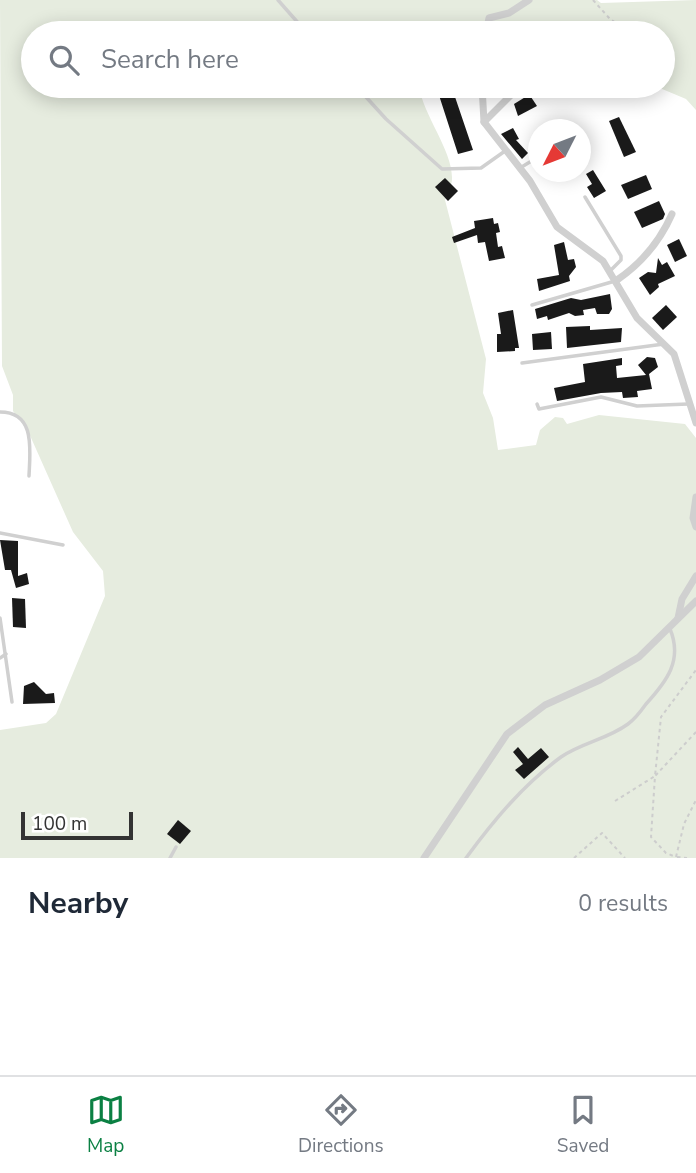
<!DOCTYPE html>
<style>
body{margin:0;font-family:"Nunito Sans",sans-serif;background:#f2f2f3;color:#1f2937}
.compass{position:absolute;left:528px;top:119px;width:63px;height:63px;border-radius:50%;background:#fff;box-shadow:0 4px 18px #0003;rotate:228deg}
.scale{position:absolute;left:21px;bottom:18px;width:112px;box-sizing:border-box;padding-left:7px;border:4px solid #333;border-top:0;font-size:19px;line-height:24px;white-space:nowrap;color:#333;-webkit-text-stroke:5px #fff;paint-order:stroke}
.list{margin:0;padding:0;list-style:none}
h2{display:flex;justify-content:space-between;align-items:center;height:91px;margin:0;padding:0 28px;font-size:30px}
h2 small{font-size:23px;font-weight:400;color:#747a83}
.icon{flex:none;width:38px;height:38px;fill:none;stroke:currentColor;stroke-width:2;stroke-linecap:round;stroke-linejoin:round}
.map{position:relative;flex:none;width:696px;height:858px;overflow:hidden}
.search{position:absolute;background:#fff;box-shadow:0 4px 18px #0003;left:21px;right:21px;top:21px;height:77px;display:flex;align-items:center;gap:18px;box-sizing:border-box;padding:0 24px;border-radius:38px;color:#747a83;font-size:26px}
.sheet{height:217px;background:#fff}
nav{display:flex;justify-content:space-around;align-items:center;box-sizing:border-box;height:98px;border-top:2px solid #e0e1e3;background:#fff;font-size:19px;color:#747a83}
nav a{display:grid;justify-items:center;gap:4px}
nav .on{color:#0b8043}
.map>svg:first-child{display:block}
.green{fill:#e6ecdf}
.building{fill:#1a1a1a}
.lines{fill:none;stroke-linecap:round;stroke-linejoin:round}
.path{stroke:#cdcdcd;stroke-width:2;stroke-dasharray:3.5 3.5;stroke-linecap:butt}
.service{stroke:#d0d0d0;stroke-width:3.5}
.minor{stroke:#d0d0d0;stroke-width:7}
</style>
<div class="map">
<svg width="696" height="858" viewBox="0 0 696 858">
<rect width="100%" height="100%" fill="#fff"/>
<path class="green" d="M0,0H597L601,3L696,0V110L686,99L655,86H663V33H33V86H419C423,115 453,151 452,179C452,185 447,194 445,200L486,359L483,393L493,418L498,450L536,445L540,430L555,417L563,418L567,424L599,415L685,424L696,438V858H0V730L46,723L56,714L105,596L103,571L73,532L28,431L13,411V395L2,366Z"/>
<g class="building">
<path d="M436,86H447L449,92L453,91L473,150L458,154Z"/>
<path d="M527,96L531,97L537,106L518,116L514,104Z"/>
<path d="M619,117L636,152L624,157L609,121Z"/>
<path d="M513,128L519,139L516,140L528,153L522,159L501,134Z"/>
<path d="M593,170L606,191L594,198L587,187L592,184L586,174Z"/>
<path d="M646,175L652,189L628,199L621,185Z"/>
<path d="M445,178L458,191L448,201L435,187Z"/>
<path d="M659,201L665,214L663,219L642,228L634,212Z"/>
<path d="M493,218L494,224L498,223L500,232L496,233L498,247L502,246L505,258L489,261L485,242L478,243L477,235L454,243L452,237L475,228L474,221Z"/>
<path d="M679,239L687,256L675,262L667,245Z"/>
<path d="M564,242L568,260L574,259L576,267L569,276L570,281L539,291L537,279L559,275L554,245Z"/>
<path d="M658,258L662,265L667,262L675,276L658,284L659,287L650,295L639,278L648,272L656,273Z"/>
<path d="M610,294L612,309L609,314H597L595,308L583,310L584,315L575,316L569,313L548,320L547,316L537,319L535,309L571,298L581,300Z"/>
<path d="M666,305L677,317L663,330L652,318Z"/>
<path d="M513,310L519,348H515V351L497,352V334H501L498,313Z"/>
<path d="M590,326V330L622,328L621,342L567,348L566,327Z"/>
<path d="M551,332L552,349L533,350L532,334Z"/>
<path d="M647,357L655,358L658,367L649,374L652,389L637,391L638,397L623,398L622,392L601,393L557,401L554,388L585,382L583,364L622,358V365L616,366L617,378L646,375L638,365Z"/>
<path d="M0,540L18,541V576L27,573L29,584L16,588L11,570H5Z"/>
<path d="M12,598L25,599L26,628L13,627Z"/>
<path d="M34,682L46,694L54,693L55,703L23,704L24,686Z"/>
<path d="M518,747L528,759L541,748L549,757L524,779L515,770L523,764L513,752Z"/>
<path d="M178,820L191,831L180,844L167,834Z"/>
</g>
<g class="lines">
<g class="path">
<path d="M593,0L610,19L630,33"/>
<path d="M696,732L655,776L651,837L666,853L676,857L684,824L696,800"/>
<path d="M615,801L655,776L661,717L696,670"/>
<path d="M677,857L687,858"/>
<path d="M574,858L602,833L625,858"/>
</g>
<g class="service">
<path d="M278,0L307,33"/>
<path d="M356,86L386,119L442,169L481,168L505,151"/>
<path d="M520,168L538,157"/>
<path d="M585,197L621,256V260L611,270"/>
<path d="M532,305L615,281"/>
<path d="M522,363L664,344"/>
<path d="M537,404L539,409L601,397L637,406L688,404"/>
<path d="M0,412C36,412 30,450 29,476"/>
<path d="M0,533L63,545"/>
<path d="M0,618L12,702"/>
<path d="M0,658L6,654"/>
<path d="M170,858L176,847"/>
<path d="M466,858C494,820 523,785 561,757C581,743 608,739 628,724C635,719 641,711 646,704C667,681 683,660 670,629"/>
</g>
<g class="minor">
<path d="M486,33L489,18L509,13L529,0"/>
<path d="M482,86L484,122L530,181L557,227L603,261L637,318L674,354L696,423"/>
<path d="M484,122L517,89L527,86"/>
<path d="M617,280C642,263 660,241 672,214"/>
<path d="M696,497L693,518L696,527"/>
<path d="M678,618L682,599L696,576"/>
<path d="M424,858L507,734L545,705L600,680L639,657L696,601"/>
</g>
</g>
</svg>
<svg class="compass" viewBox="-18 -18 36 36"><path d="M0-13l5 13h-10z" fill="#e53935"/><path d="M0 13l5-13h-10z" fill="#747a83"/></svg>
<div class="scale">100 m</div>
<div class="search"><svg class="icon" aria-label="search" viewBox="0 0 24 24"><circle cx="10" cy="10" r="6"/><path d="M15 15l6 6"/></svg>Search here</div>
</div>
<section class="sheet">
<h2>Nearby<small>0 results</small></h2>
<ul class="list">
</ul>
</section>
<nav>
<a class="on"><svg class="icon" aria-label="map" viewBox="0 0 24 24"><path d="M3 6l6-2 6 2 6-2v14l-6 2-6-2-6 2zM9 4v14M15 6v14"/></svg>Map</a>
<a><svg class="icon" aria-label="directions" viewBox="0 0 24 24"><path d="M12 3l9 9-9 9-9-9zM9 14v-3h6M13 9l2 2-2 2"/></svg>Directions</a>
<a><svg class="icon" aria-label="saved" viewBox="0 0 24 24"><path d="M7 4h10v16l-5-4-5 4z"/></svg>Saved</a>
</nav>
